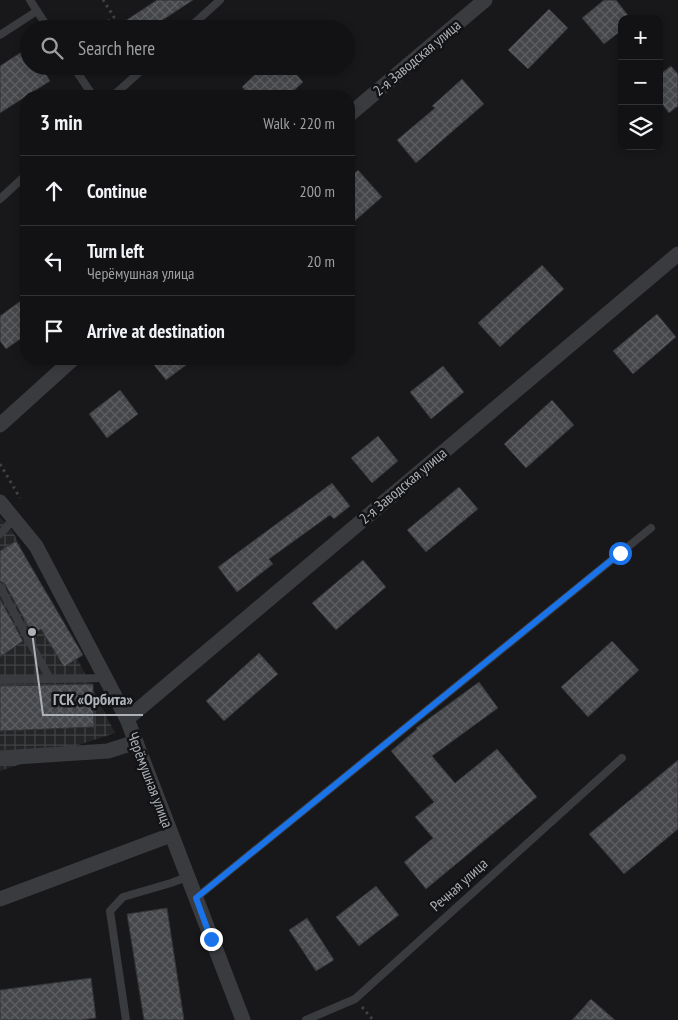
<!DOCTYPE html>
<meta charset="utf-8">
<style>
body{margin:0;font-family:"PT Sans Narrow",sans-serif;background:#1f2022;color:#f1f3f6}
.controls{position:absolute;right:15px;top:15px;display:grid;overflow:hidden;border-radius:10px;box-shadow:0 2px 8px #0003}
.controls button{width:45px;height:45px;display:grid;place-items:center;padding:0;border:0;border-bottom:1px solid #313234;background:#121214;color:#f1f3f6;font:25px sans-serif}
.stop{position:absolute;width:15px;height:15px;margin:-11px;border:4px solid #1a73e8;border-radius:50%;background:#fff}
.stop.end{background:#1a73e8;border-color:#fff;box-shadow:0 1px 5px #0008}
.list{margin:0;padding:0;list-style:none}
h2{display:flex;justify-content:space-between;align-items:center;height:65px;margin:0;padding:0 20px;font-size:21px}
h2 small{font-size:16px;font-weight:400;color:#9c9ea0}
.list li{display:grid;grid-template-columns:32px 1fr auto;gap:15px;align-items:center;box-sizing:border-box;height:70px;padding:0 20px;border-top:1px solid #313234}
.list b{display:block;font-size:19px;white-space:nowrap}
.list p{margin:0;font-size:16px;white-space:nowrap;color:#9c9ea0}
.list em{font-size:16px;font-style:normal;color:#9c9ea0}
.icon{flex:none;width:28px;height:28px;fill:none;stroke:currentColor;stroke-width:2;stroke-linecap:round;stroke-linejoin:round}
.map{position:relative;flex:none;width:678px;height:1020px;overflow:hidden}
.search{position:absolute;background:#121214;box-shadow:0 2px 8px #0003;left:20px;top:20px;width:335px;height:55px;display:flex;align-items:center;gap:12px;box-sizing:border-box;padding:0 18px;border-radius:28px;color:#9c9ea0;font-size:19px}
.panel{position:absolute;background:#121214;box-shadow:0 2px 8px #0003;left:20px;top:90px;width:335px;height:275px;border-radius:20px}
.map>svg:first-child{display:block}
.industrial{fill:url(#industrial-grid)}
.building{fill:url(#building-cross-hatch);stroke:#323336}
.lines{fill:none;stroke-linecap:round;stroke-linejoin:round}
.path{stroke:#3f4245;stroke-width:3;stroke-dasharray:2.5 4;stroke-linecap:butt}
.service{stroke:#393b3e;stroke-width:8}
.minor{stroke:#393b3e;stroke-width:15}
.route{stroke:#1a73e8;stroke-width:6}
.labels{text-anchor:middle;stroke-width:5;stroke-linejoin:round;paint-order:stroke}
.street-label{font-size:15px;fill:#acb2b8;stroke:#131315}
.leader{fill:none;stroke:#acb2b8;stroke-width:2}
.callout-dot{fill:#acb2b8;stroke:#131315;stroke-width:2}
.callout-label{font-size:16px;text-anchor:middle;font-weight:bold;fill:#acb2b8;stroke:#131315;stroke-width:5;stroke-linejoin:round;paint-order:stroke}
</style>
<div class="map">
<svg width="678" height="1020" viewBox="0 0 678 1020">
<defs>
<pattern id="industrial-grid" width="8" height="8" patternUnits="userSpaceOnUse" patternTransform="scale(1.25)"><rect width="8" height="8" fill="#242527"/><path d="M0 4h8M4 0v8" fill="none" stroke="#414244"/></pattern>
<pattern id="building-cross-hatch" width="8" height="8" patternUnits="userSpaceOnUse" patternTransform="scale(1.25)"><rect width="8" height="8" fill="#45474a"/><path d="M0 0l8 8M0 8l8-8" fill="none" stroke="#5d5f62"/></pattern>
</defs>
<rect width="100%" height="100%" fill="#18181a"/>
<path class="industrial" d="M0,517L13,532L115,733L0,771Z"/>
<g class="building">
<path d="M157,0H193L149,29H113Z"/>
<path d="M604,0H616L631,19H622V30L604,44L582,18Z"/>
<path d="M549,9L568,28L528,69L508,50Z"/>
<path d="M29,47V66H41L50,81L0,113V66Z"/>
<path d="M264,66H289L303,82L288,96H251L242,87Z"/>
<path d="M671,66L678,74V106L669,113L659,100V75Z"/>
<path d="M462,79L484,104L416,163L397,140L435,108L432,106Z"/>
<path d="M358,170L382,197L349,226V178Z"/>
<path d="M542,265L564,289L500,347L478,323Z"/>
<path d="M26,297V335L6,349L0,341V316Z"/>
<path d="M657,314L676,337L633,374L613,351Z"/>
<path d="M149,359H194L166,380Z"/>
<path d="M443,366L464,392L431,419L410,392Z"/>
<path d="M120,390L138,414L107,438L89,414Z"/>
<path d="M552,400L574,425L526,468L504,444Z"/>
<path d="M378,436L398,461L372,483L351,458Z"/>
<path d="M332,483L350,506L334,519L330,515L269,559L273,564L237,592L218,567Z"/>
<path d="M459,487L478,509L426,552L407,530Z"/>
<path d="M16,541L83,655L64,667L41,629L33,635L5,584L0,581V551Z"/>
<path d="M363,560L386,587L336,630L312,603Z"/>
<path d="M0,599L23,641L0,657Z"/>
<path d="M612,641L639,670L588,717L561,687Z"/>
<path d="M259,653L278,674L224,721L206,701Z"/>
<path d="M479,682L498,708L432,756L455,783L497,749L537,797L426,889L404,862L433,838L415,817L434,802L391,751L417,729L416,728Z"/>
<path d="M93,684L94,727L0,731V686Z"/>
<path d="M678,760V829L624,874L589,834Z"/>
<path d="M376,886L399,915L359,946L336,917Z"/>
<path d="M167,908L184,1020H144L127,914Z"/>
<path d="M307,918L334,960L316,971L289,930Z"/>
<path d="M91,978L96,1018L81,1020H0V990Z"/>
<path d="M591,999L615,1020H572Z"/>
</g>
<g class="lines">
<g class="path">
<path d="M97,29L114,17L103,0"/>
<path d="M0,464L20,498"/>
<path d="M362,1007L373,1020"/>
</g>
<g class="service">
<path d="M37,11L49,29"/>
<path d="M188,29L220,0"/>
<path d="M0,35L37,11L30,0"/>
<path d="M73,66L93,96"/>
<path d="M113,96L146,66"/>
<path d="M0,199L26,175"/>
<path d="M0,534L14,519"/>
<path d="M0,587L50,679"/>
<path d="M0,680L106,678"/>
<path d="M196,898L651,528"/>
<path d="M126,1020L110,911L123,897L171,883L187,877"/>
<path d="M306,1020L355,999L622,758"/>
</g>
<g class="minor">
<path d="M349,115L485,0"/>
<path d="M0,425L73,359"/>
<path d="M0,502L36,546L127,719L243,1020"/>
<path d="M127,719L678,254"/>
<path d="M0,758L108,751L136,742"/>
<path d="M0,899L171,835"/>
</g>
</g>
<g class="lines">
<path class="route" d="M211,939L196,898L620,553"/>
</g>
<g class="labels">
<g class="street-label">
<text transform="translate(417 58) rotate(-40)" y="5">2-я Заводская улица</text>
<text transform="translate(403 486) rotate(-40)" y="5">2-я Заводская улица</text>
<text transform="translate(150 780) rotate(69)" y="5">Черёмушная улица</text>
<text transform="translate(459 885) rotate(-42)" y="5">Речная улица</text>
</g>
</g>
<path class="leader" d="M32 632L43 715H143"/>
<circle class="callout-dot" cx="32" cy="632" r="5"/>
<g class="callout-label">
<text x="93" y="705">ГСК «Орбита»</text>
</g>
</svg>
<div class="controls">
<button>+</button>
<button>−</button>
<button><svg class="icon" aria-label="layers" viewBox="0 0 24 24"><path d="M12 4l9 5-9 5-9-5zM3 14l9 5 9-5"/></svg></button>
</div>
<div class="stop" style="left:620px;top:553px"></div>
<div class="stop end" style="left:211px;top:939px"></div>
<div class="search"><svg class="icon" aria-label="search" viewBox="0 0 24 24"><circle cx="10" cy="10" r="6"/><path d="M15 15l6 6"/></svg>Search here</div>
<section class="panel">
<h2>3 min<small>Walk · 220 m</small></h2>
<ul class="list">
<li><svg class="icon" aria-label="ahead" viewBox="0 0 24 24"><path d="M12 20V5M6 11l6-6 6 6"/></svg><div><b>Continue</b></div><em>200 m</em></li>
<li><svg class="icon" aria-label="left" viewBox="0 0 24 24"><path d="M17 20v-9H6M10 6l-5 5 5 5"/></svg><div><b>Turn left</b><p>Черёмушная улица</p></div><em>20 m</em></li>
<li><svg class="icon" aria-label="arrive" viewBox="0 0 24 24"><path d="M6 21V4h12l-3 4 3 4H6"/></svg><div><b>Arrive at destination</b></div></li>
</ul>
</section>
</div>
